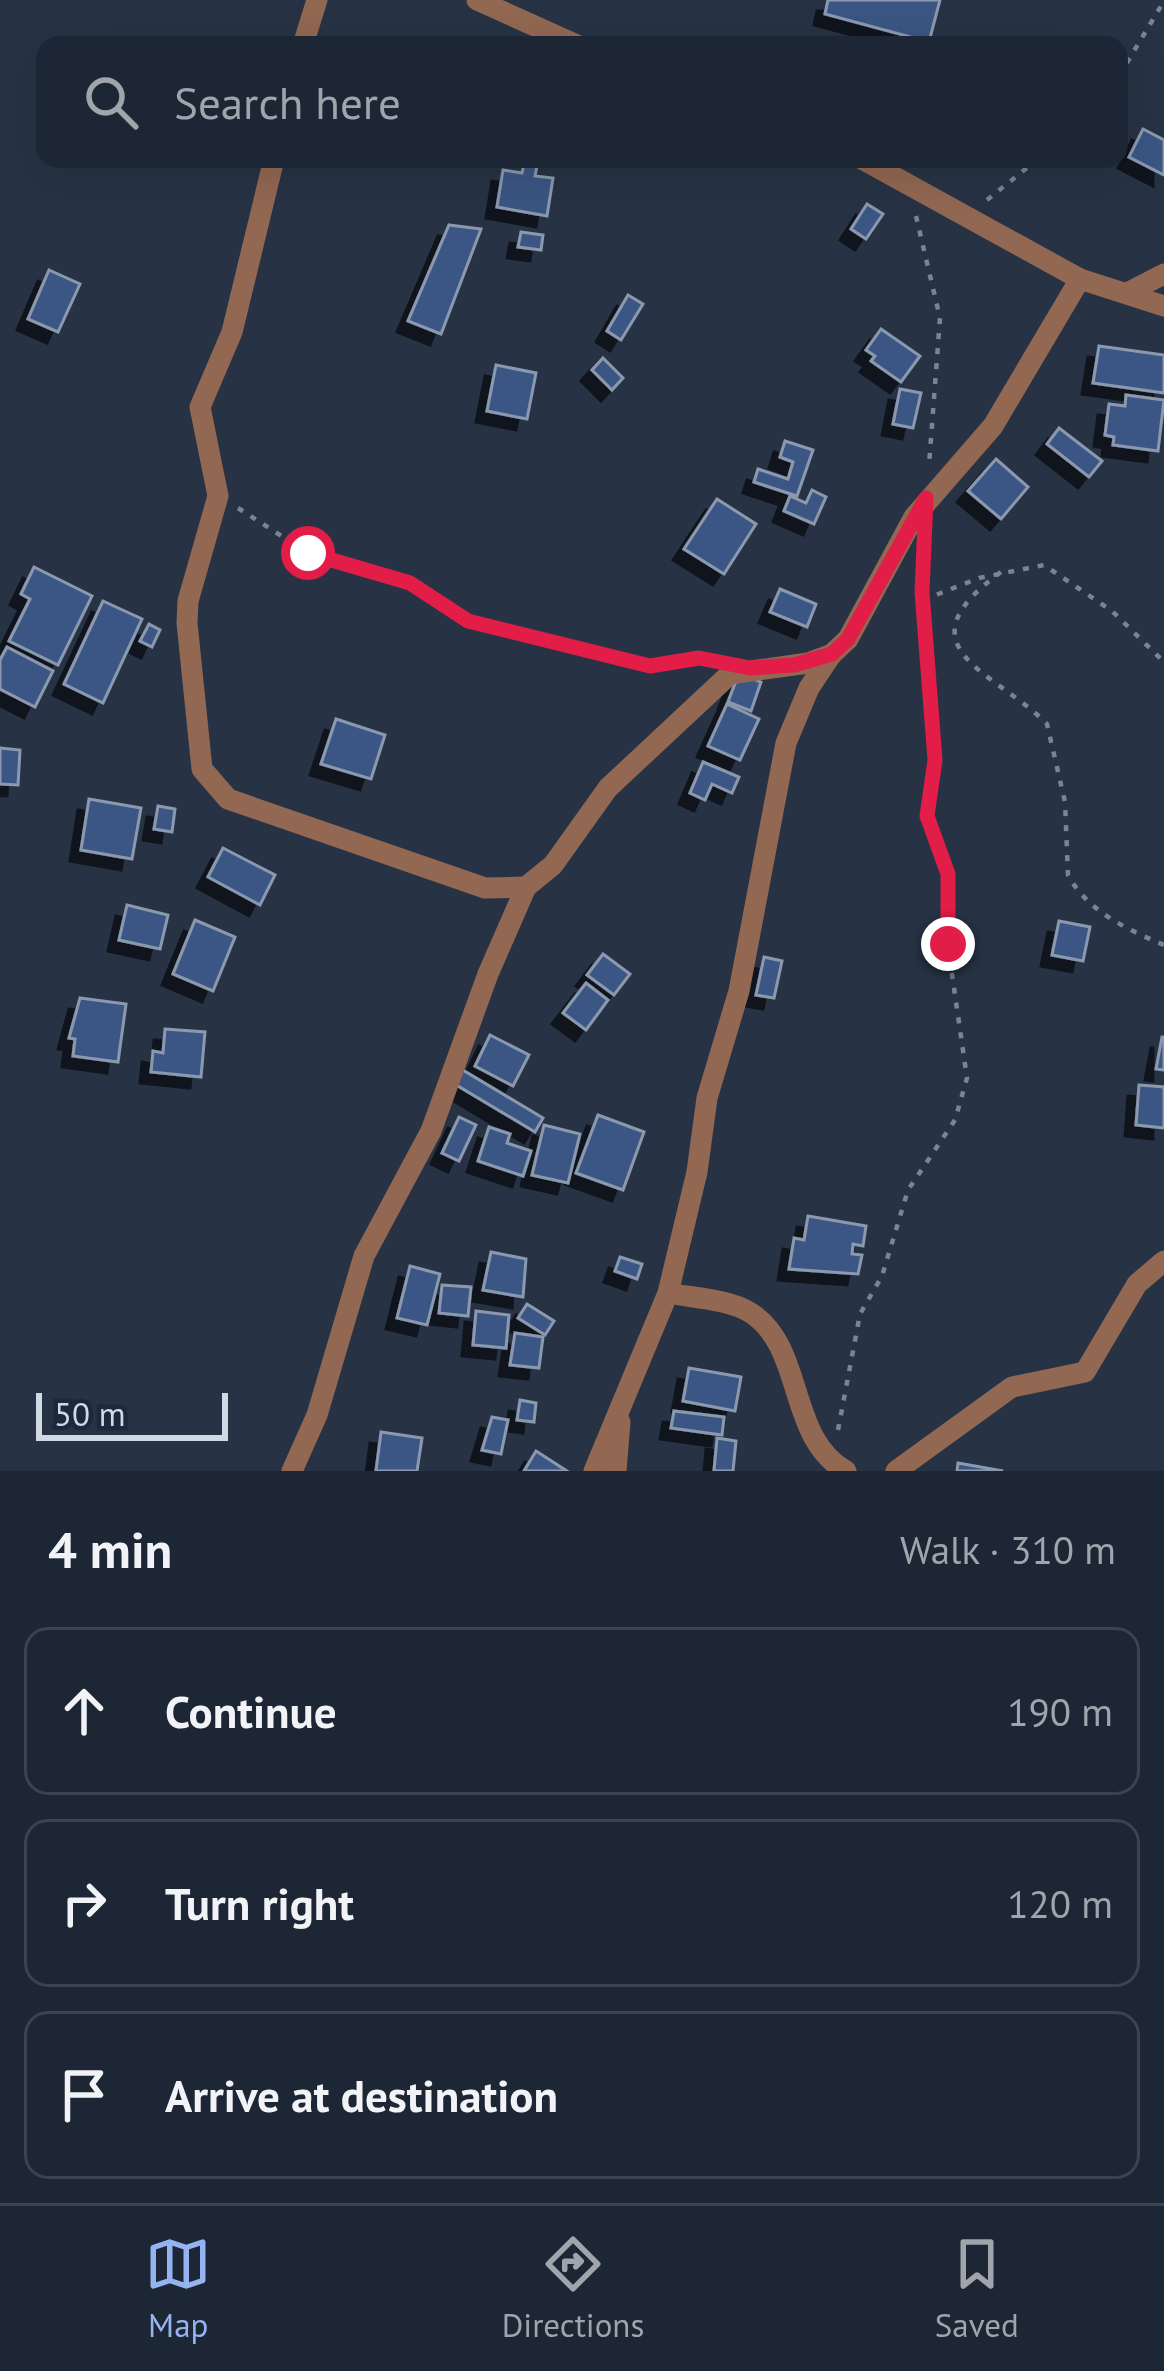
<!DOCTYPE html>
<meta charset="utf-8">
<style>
body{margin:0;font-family:"PT Sans",sans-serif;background:#2a3240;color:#f1f3f6}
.scale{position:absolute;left:36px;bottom:30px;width:192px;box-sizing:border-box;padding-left:12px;border:6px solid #d1d9e5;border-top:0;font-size:33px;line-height:42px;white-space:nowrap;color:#d1d9e5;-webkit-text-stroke:9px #1d293a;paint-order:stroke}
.stop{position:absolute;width:36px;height:36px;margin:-27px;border:9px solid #e11d48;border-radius:50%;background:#fff}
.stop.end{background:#e11d48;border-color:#fff;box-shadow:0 3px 12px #0008}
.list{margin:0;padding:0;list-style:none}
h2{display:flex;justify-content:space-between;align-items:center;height:156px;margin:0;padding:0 48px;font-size:51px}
h2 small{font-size:39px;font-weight:400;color:#a0a5ac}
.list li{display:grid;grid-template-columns:78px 1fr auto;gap:36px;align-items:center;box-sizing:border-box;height:168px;margin:0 24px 24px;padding:0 24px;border:3px solid #3b434f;border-radius:24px}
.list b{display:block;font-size:45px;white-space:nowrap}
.list em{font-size:39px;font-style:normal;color:#a0a5ac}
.icon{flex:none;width:66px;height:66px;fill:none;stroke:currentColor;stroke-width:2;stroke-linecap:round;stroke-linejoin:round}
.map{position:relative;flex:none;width:1164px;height:1471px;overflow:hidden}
.search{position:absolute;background:#1d2634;box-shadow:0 12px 48px #0002;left:36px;right:36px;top:36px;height:132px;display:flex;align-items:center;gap:30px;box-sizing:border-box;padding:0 42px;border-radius:24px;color:#a0a5ac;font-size:45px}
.sheet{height:732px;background:#1d2634}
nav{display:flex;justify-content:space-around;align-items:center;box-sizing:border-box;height:168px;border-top:3px solid #3b434f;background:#1d2634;font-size:33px;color:#a0a5ac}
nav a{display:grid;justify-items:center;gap:6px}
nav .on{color:#95b2f1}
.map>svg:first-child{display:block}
.building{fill:#3b5784;stroke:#8b99af;stroke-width:3;filter:url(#shadow)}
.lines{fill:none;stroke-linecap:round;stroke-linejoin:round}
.path{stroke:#7a8494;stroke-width:4.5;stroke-dasharray:6 9;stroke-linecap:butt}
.minor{stroke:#926852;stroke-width:21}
.route{stroke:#e11d48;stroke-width:15}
</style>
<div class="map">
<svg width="1164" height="1471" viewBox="0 0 1164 1471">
<defs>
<filter id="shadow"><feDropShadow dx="-11" dy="11" stdDeviation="0" flood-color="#0009"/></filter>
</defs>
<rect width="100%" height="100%" fill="#273345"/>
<g class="building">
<path d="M828,0H940L929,42L825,14Z"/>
<path d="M1143,129L1164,140V175L1129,157Z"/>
<path d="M524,164L537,166L535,176L553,178L547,216L497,207L503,170L522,173Z"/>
<path d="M867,204L883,214L866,239L851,229Z"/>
<path d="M449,225L481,229L441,334L408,321Z"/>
<path d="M521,232L543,235L541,250L518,247Z"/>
<path d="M49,270L80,284L58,332L28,319Z"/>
<path d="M628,295L643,304L621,340L607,331Z"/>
<path d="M881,329L920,356L901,382L871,361L875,356L866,350Z"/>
<path d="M1099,346L1164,355V393L1093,383Z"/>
<path d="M603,358L623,378L612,390L592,370Z"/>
<path d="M496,365L536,373L527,419L487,411Z"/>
<path d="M900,389L921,393L913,428L893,424Z"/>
<path d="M1126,395L1164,400L1158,451L1113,445L1114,437L1105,435L1109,404L1125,406Z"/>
<path d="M1059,428L1102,461L1089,477L1047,444Z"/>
<path d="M785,441L813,450L797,496L754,482L758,469L788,479L793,462L780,457Z"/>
<path d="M996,459L1028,487L1001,519L968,491Z"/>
<path d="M812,490L826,497L814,524L784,511L790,496L806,503Z"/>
<path d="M717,499L756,524L724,574L684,549Z"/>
<path d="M34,567L92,596L58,665L9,641L30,599L21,594Z"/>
<path d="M780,589L816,604L807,627L770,612Z"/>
<path d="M103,601L142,619L103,703L64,684Z"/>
<path d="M149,624L160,630L152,647L140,641Z"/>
<path d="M7,647L53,671L35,707L0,689V660Z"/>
<path d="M739,673L761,682L751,711L728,702Z"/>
<path d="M727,704L759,719L740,760L708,746Z"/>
<path d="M336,719L385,735L371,779L321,764Z"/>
<path d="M0,748L20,750L18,785L0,784Z"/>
<path d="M703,762L739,777L732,793L712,784L705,800L690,793Z"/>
<path d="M89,799L141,808L132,859L81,850Z"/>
<path d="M158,806L175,809L172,832L154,829Z"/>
<path d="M223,848L275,875L260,905L208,877Z"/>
<path d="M127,905L168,915L160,949L119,940Z"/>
<path d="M195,920L235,937L213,991L173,974Z"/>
<path d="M1059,921L1090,927L1083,961L1052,955Z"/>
<path d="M603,954L630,974L614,995L587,975Z"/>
<path d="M764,957L782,961L774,998L756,995Z"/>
<path d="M586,983L608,1000L586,1030L563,1013Z"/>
<path d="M80,998L126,1004L118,1062L73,1056L75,1039L69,1038Z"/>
<path d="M165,1029L205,1032L201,1077L151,1072L153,1051L163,1053Z"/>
<path d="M490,1035L529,1055L513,1086L475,1066Z"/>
<path d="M1162,1037H1164V1070L1156,1069Z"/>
<path d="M461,1069L543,1118L535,1132L453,1083Z"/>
<path d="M1139,1085L1164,1087V1128L1136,1125Z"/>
<path d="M598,1115L644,1132L623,1190L576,1173Z"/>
<path d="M459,1117L476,1125L459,1161L442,1153Z"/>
<path d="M544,1125L580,1134L568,1183L532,1175Z"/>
<path d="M489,1127L510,1134L507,1143L531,1151L523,1176L478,1161Z"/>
<path d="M808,1216L866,1226L863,1246L853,1244L852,1254L862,1255L858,1274L789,1269L794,1238L804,1240Z"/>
<path d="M491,1252L526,1259L523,1297L483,1290Z"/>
<path d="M620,1257L642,1264L637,1279L615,1271Z"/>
<path d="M410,1266L440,1274L427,1325L397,1318Z"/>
<path d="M442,1285L471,1287L468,1316L439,1313Z"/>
<path d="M527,1304L554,1321L545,1335L518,1318Z"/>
<path d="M476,1311L509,1315L506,1348L473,1345Z"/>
<path d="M515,1333L543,1337L539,1368L510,1365Z"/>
<path d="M689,1368L741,1377L735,1411L683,1401Z"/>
<path d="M520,1400L536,1403L534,1422L517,1420Z"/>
<path d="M674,1411L724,1417L722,1435L671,1428Z"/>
<path d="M492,1417L508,1420L501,1454L482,1450Z"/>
<path d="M381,1432L422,1438L417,1471H376Z"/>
<path d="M717,1438L736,1441L733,1471H714Z"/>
<path d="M536,1451L567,1471H524Z"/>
<path d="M958,1463L1003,1471H957Z"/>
</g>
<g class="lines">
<g class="path">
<path d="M1119,76L1164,1"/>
<path d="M987,200L1038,159"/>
<path d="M916,216L940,318L929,465"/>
<path d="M238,508L308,553L409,583L468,621L523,639L649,666L674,659L708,660"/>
<path d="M1001,572C896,648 995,671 1047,724L1065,802L1068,875C1087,911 1128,930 1164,945"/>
<path d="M923,600L979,578L1044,565L1112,611L1164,662"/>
<path d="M838,1430L860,1314L882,1276L908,1190L955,1120L967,1078L944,919L948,873L927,816L935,736L922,592L924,549"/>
</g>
<g class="minor">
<path d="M477,0L577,45"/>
<path d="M303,45L317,0"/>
<path d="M274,159L232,332L200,407L218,496L188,601L187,623L202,769L228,799L485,888L526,887"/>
<path d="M862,159L1080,279L1164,306"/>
<path d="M1127,293L1164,274"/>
<path d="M668,1293C693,1298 729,1299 751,1313C805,1348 787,1438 846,1471"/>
<path d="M292,1471L317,1415L364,1256L431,1131L488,974L526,887L553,865L608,788L730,674L808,663L832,654L848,639L914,517L993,426L1080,279"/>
<path d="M594,1471L668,1293L697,1172L707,1098L739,991L786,743L809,688L831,655"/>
<path d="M616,1471L620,1422"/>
<path d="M896,1471L1012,1387L1085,1372L1137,1284L1164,1261"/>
</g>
</g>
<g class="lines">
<path class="route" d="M308,553L410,583L468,621L650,666L699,658L750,668L794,665L832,654L848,639L926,498L922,592L935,760L927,816L948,874V944"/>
</g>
</svg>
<div class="scale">50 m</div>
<div class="stop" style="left:308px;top:553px"></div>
<div class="stop end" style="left:948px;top:944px"></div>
<div class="search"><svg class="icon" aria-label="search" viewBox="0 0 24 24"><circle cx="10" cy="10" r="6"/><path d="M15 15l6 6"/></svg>Search here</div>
</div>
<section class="sheet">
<h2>4 min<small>Walk · 310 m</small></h2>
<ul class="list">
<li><svg class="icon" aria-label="ahead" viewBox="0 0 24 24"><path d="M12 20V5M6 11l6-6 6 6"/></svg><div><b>Continue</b></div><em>190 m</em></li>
<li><svg class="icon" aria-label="right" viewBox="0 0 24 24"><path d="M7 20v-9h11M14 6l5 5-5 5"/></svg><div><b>Turn right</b></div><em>120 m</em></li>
<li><svg class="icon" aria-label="arrive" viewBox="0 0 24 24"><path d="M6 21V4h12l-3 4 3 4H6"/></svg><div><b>Arrive at destination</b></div></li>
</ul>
</section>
<nav>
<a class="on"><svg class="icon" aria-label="map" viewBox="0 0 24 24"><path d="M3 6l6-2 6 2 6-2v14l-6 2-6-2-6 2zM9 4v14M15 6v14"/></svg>Map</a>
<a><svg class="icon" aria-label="directions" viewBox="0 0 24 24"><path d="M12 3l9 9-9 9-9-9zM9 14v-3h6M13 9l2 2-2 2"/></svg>Directions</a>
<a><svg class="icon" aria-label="saved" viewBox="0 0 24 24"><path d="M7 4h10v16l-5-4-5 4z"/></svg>Saved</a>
</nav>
